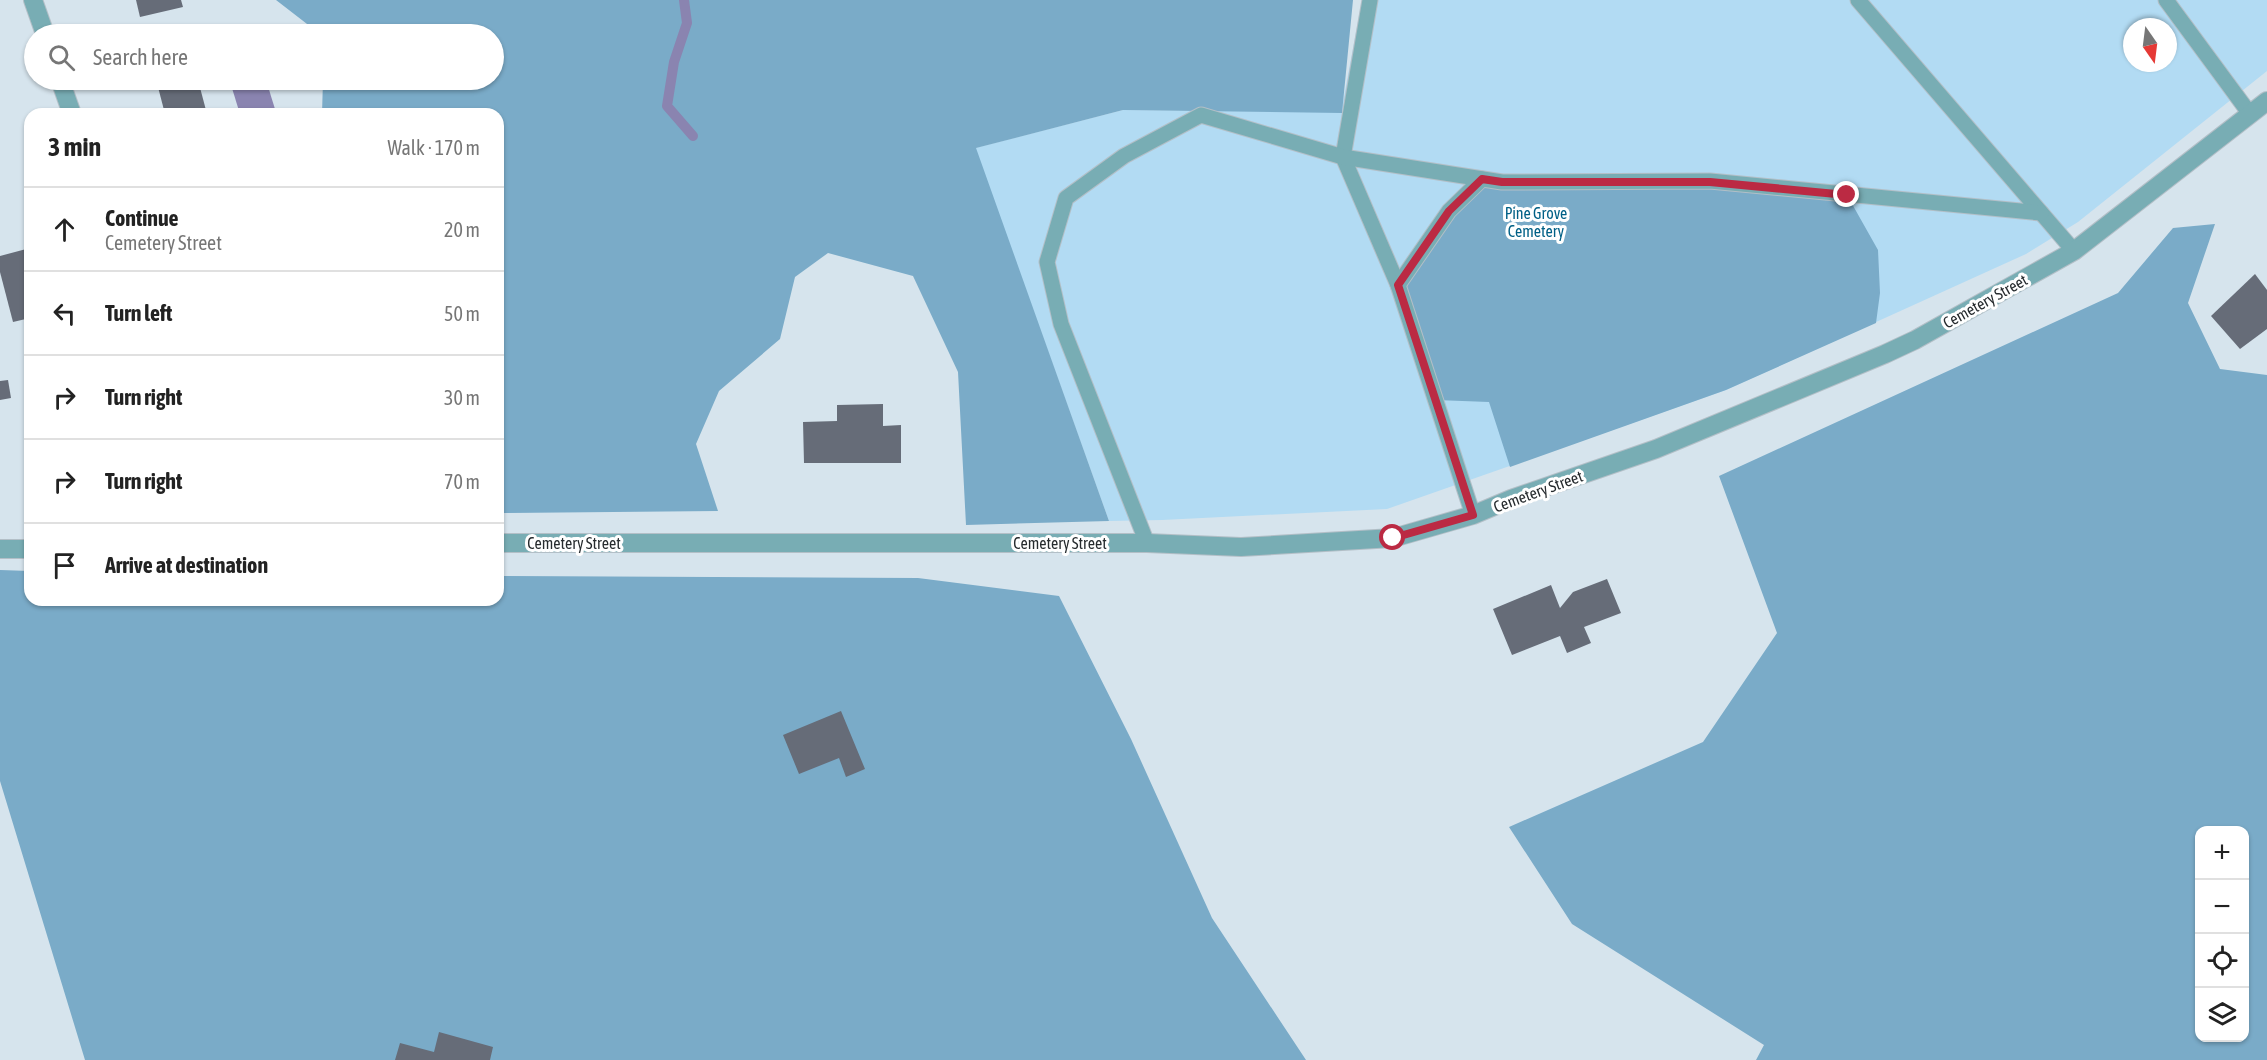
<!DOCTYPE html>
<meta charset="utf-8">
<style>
body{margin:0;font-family:"Asap Condensed",sans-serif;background:#f6f6f6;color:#222}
.controls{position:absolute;right:18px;bottom:18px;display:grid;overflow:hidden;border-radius:12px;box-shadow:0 2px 4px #0004}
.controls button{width:54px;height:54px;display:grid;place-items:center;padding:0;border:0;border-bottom:2px solid #e0e0e0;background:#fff;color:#222;font:30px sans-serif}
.compass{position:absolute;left:2123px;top:18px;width:54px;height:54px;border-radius:50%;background:#fff;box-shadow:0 2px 4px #0004;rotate:166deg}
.stop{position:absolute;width:18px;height:18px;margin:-14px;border:4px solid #bb2a43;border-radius:50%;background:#fff}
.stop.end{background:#bb2a43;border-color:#fff;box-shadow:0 2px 6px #0008}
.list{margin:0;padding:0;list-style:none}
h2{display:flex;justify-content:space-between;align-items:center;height:78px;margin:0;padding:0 24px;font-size:26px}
h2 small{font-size:20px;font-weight:400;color:#767676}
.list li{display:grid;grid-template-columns:39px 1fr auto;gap:18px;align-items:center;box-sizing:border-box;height:84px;padding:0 24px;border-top:2px solid #e0e0e0}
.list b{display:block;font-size:22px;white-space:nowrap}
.list p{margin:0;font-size:20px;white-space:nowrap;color:#767676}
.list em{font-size:20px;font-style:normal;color:#767676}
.icon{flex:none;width:33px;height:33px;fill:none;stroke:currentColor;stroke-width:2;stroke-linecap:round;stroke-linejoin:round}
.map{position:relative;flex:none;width:2267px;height:1060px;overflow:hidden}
.search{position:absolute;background:#fff;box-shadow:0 2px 4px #0004;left:24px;top:24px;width:480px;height:66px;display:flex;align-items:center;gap:15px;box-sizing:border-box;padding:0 21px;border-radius:33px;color:#767676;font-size:22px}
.panel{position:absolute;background:#fff;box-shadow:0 2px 4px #0004;left:24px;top:108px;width:480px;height:498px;border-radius:18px}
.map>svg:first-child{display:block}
.green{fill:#b2dbf3;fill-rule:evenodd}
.forest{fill:#7aabc8;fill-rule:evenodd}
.water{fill:#8a84b0}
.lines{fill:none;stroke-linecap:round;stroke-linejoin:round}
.stream{stroke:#8a84b0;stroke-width:10}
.building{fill:#666c78}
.service-casing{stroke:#b3bfc7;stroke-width:17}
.minor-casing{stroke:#b3bfc7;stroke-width:20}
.service{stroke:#78adb4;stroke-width:15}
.minor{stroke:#78adb4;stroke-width:18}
.route{stroke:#bb2a43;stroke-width:8}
.labels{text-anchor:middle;stroke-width:6;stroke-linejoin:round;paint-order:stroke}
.park-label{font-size:16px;fill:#006086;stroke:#fff}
.street-label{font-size:16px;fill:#262b2e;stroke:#fff}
</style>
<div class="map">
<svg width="2267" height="1060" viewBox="0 0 2267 1060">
<rect width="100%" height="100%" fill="#d6e4ed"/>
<path class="green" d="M1362,0H2267V71L2078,222L2026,254L1726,390L1387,509L1162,520L1109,521L975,148L1123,110L1341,112ZM2132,27H2168V63H2132Z"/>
<g class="forest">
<path d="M276,0H1353L1342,113L1123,110L976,148L1109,521L966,525L958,372L913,276L828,253L795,277L780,339L719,391L696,444L718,511L498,513V114H322L323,80H494V34H320Z"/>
<path d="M1482,179L1710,181L1847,195L1878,250L1880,293L1876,323L1726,390L1510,467L1489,402L1436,400L1398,285Z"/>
<path d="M2215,224L2188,303L2220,369L2267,375V1060H1756L1764,1045L1572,924L1509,827L1703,742L1777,633L1719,476L2118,293L2173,228ZM2200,830H2244V1038H2200Z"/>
<path d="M0,570L30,571V600H498V576L918,578L1059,596L1131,739L1212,918L1306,1060H85L0,781Z"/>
</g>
<path class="water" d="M250,80H266L275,109L260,114H240L231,85Z"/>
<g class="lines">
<path class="stream" d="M684,0L687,23L674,62L667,106L693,136"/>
</g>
<g class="building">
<path d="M136,0H181L183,7L140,17Z"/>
<path d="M189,80H198L207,114H165L158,87Z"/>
<path d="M30,248V318L13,322L0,272V256Z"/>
<path d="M2255,274L2267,290V329L2240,349L2211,316Z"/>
<path d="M8,380L11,398L0,400V381Z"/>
<path d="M883,404V426L901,425V463H804L803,422L837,421V405Z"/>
<path d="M1607,579L1621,613L1584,627L1591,643L1567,653L1560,636L1512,655L1493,609L1551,585L1560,608L1573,592Z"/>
<path d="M841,711L865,769L846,777L839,758L799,774L783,735Z"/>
<path d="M439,1032L493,1047L490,1060H395L400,1043L434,1052Z"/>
</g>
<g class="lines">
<defs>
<g id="service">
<path d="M1370,0L1343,157L1398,285L1473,515"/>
<path d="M1858,0L2074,251"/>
<path d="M2166,0L2250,114"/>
<path d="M1398,285L1449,211L1482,179"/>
<path d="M1147,543L1061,324L1047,262L1066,198L1124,156L1201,115L1343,157L1502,182L1710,181L2041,213"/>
</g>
<g id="minor">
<path d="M33,0L45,34"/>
<path d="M60,80L72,114"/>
<path d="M498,543H1147L1241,547L1393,538L1473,515L1511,499L1656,449L1885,354L1915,340L2074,251L2267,101"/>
<path d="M0,549H30"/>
</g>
</defs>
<use href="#service" class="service-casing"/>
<use href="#minor" class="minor-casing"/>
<use href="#service" class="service"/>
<use href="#minor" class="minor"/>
</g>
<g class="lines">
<path class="route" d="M1393,538L1473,515L1398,285L1449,211L1482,179L1502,182H1710L1847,195"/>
</g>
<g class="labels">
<g class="park-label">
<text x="1536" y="219">Pine Grove<tspan x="1536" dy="18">Cemetery</tspan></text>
</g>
<g class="street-label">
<text transform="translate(1985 301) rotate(-29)" y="6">Cemetery Street</text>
<text transform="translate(1538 491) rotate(-20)" y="6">Cemetery Street</text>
<text x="574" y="549">Cemetery Street</text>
<text x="1060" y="549">Cemetery Street</text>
</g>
</g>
</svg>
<div class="controls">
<button>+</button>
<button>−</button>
<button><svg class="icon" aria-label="locate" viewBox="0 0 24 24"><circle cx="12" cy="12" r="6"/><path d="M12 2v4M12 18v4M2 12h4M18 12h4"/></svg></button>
<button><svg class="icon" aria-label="layers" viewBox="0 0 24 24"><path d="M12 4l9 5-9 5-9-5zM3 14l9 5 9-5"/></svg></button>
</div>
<svg class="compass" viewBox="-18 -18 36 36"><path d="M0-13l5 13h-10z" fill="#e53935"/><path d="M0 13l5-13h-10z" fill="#767676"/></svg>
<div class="stop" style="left:1393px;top:538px"></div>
<div class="stop end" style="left:1847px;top:195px"></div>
<div class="search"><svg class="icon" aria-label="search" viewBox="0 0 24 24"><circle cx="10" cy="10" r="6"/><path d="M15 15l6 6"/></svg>Search here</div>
<section class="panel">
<h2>3 min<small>Walk · 170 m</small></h2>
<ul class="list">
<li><svg class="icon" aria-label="ahead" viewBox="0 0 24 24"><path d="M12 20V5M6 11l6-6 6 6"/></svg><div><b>Continue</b><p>Cemetery Street</p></div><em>20 m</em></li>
<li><svg class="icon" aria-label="left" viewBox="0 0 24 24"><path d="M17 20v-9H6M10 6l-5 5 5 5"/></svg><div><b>Turn left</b></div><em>50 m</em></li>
<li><svg class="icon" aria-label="right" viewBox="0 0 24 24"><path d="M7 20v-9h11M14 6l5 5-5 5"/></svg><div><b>Turn right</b></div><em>30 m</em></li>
<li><svg class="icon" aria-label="right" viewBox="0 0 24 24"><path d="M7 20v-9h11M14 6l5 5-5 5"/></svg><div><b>Turn right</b></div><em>70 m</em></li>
<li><svg class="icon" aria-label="arrive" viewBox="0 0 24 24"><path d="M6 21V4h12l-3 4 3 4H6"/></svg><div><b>Arrive at destination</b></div></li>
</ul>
</section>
</div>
